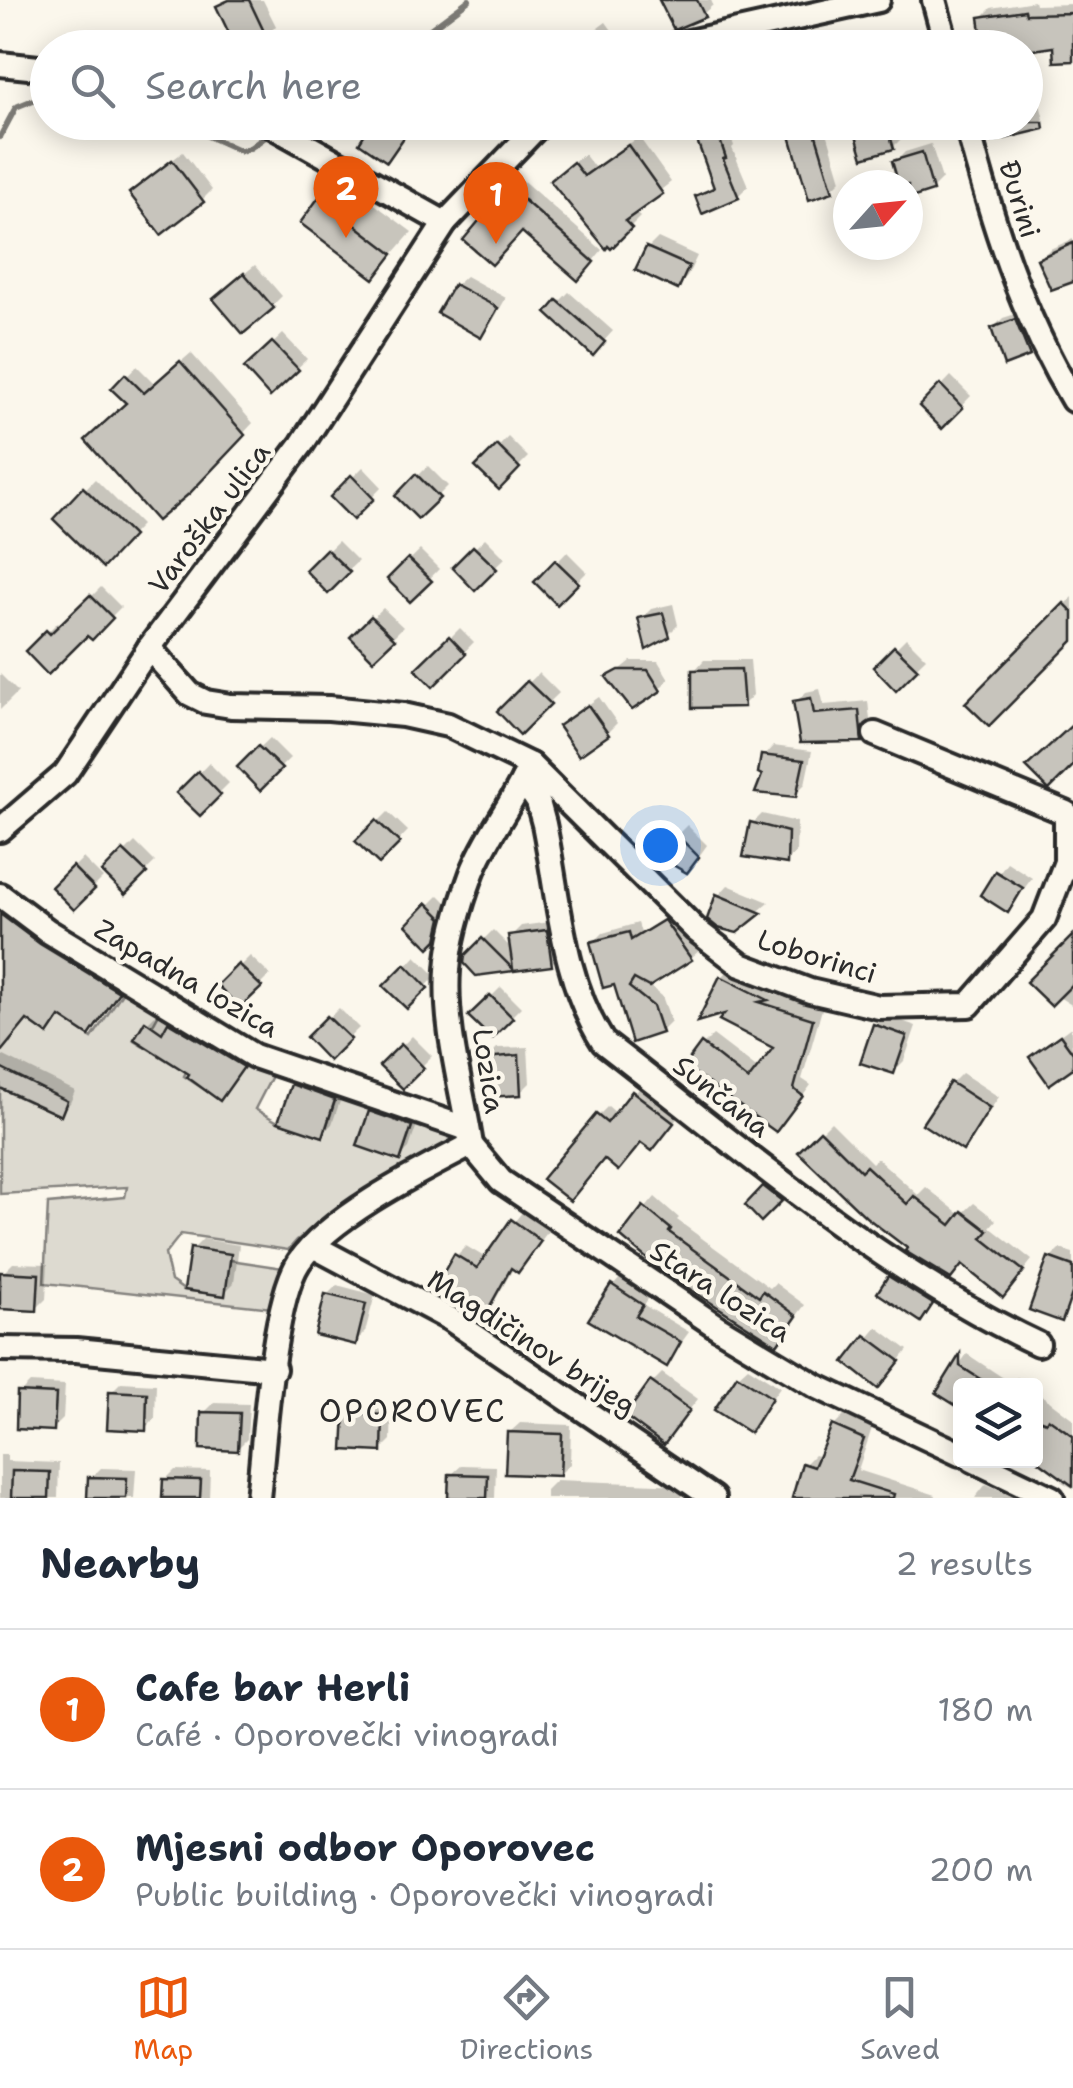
<!DOCTYPE html>
<meta charset="utf-8">
<style>
body{margin:0;font-family:"Shantell Sans",sans-serif;background:#f6f6f7;color:#1f2937}
.controls{position:absolute;right:30px;bottom:30px;display:grid;overflow:hidden;border-radius:10px;box-shadow:0 5px 25px #0003}
.controls button{width:90px;height:90px;display:grid;place-items:center;padding:0;border:0;border-bottom:2px solid #e0e1e3;background:#fff;color:#1f2937;font:50px sans-serif}
.compass{position:absolute;left:833px;top:170px;width:90px;height:90px;border-radius:50%;background:#fff;box-shadow:0 5px 25px #0003;rotate:63deg}
.you{position:absolute;left:660px;top:845px;width:35px;height:35px;margin:-25px;border:8px solid #fff;border-radius:50%;background:#1a73e8;box-shadow:0 0 0 15px #1a73e833}
.badge{display:grid;place-items:center;width:65px;height:65px;border-radius:50%;background:#ea580c;color:#fff;font-size:32px;font-weight:700}
.pin{position:absolute;translate:-50% -82px;filter:drop-shadow(0 2px 5px #0008)}
.pin::after{content:'';position:absolute;top:52px;width:35px;height:30px;background:inherit;clip-path:polygon(0 0,100% 0,50% 100%)}
.list{margin:0;padding:0;list-style:none}
h2{display:flex;justify-content:space-between;align-items:center;height:130px;margin:0;padding:0 40px;font-size:42px}
h2 small{font-size:32px;font-weight:400;color:#747a83}
.list li{display:grid;grid-template-columns:65px 1fr auto;gap:30px;align-items:center;box-sizing:border-box;height:160px;padding:0 40px;border-top:2px solid #e0e1e3}
.list b{display:block;font-size:38px;white-space:nowrap}
.list p{margin:0;font-size:32px;white-space:nowrap;color:#747a83}
.list em{font-size:32px;font-style:normal;color:#747a83}
.icon{flex:none;width:55px;height:55px;fill:none;stroke:currentColor;stroke-width:2;stroke-linecap:round;stroke-linejoin:round}
.map{position:relative;flex:none;width:1073px;height:1498px;overflow:hidden}
.search{position:absolute;background:#fff;box-shadow:0 5px 25px #0003;left:30px;right:30px;top:30px;height:110px;display:flex;align-items:center;gap:25px;box-sizing:border-box;padding:0 35px;border-radius:55px;color:#747a83;font-size:38px}
.sheet{height:450px;background:#fff}
nav{display:flex;justify-content:space-around;align-items:center;box-sizing:border-box;height:140px;border-top:2px solid #e0e1e3;background:#fff;font-size:28px;color:#747a83}
nav a{display:grid;justify-items:center;gap:5px}
nav .on{color:#ea580c}
.map>svg:first-child{display:block}
.green{fill:#dddad0;stroke:#84827e;stroke-width:2.5}
.shadow{fill:#0003}
.lines{fill:none;stroke-linecap:round;stroke-linejoin:round}
.stream{stroke:#7b7a75;stroke-width:6}
.building{fill:#c7c4bc;stroke:#2b2b2b;stroke-width:2.5}
.minor-casing{stroke:#2b2b2b;stroke-width:30}
.minor{stroke:#fbf7ec;stroke-width:22}
.labels{text-anchor:middle;stroke-width:9;stroke-linejoin:round;paint-order:stroke}
.street-label{font-size:28px;fill:#2b2b2b;stroke:#fbf7ec}
.quarter-label{font-size:32px;letter-spacing:2.5px;fill:#2b2b2b;stroke:#fbf7ec}
</style>
<div class="map">
<svg width="1073" height="1498" viewBox="0 0 1073 1498">
<rect width="100%" height="100%" fill="#fbf7ec"/>
<filter id="ink" filterUnits="userSpaceOnUse"><feTurbulence type="fractalNoise" baseFrequency=".01" numOctaves="2"/><feDisplacementMap in="SourceGraphic" scale="20" xChannelSelector="R" yChannelSelector="G"/><feConvolveMatrix kernelMatrix="1 2 1 2 8 2 1 2 1" color-interpolation-filters="sRGB"/></filter>
<g filter="url(#ink)">
<path class="green" d="M0,976L92,1038L125,988L161,1010L152,1026L144,1022L134,1040L186,1072L184,1076L220,1100L244,1066L273,1074L255,1109L278,1122L323,1137L338,1092L372,1103L357,1145L400,1161L415,1118L454,1132L451,1141L367,1191L297,1240L288,1250L181,1234L165,1254L171,1281L184,1290L224,1295L230,1260L283,1268L272,1308L44,1283L48,1204L125,1197L127,1187L0,1194V1088L30,1102L0,1068V1041L10,1042L23,1017L48,1034L57,1021L0,981Z"/>
<g class="shadow">
<path d="M226,0H263L276,26L266,36L219,7Z"/>
<path d="M662,0H711L713,5L703,14Z"/>
<path d="M1034,1L1035,5L1073,4V59L1056,44L1026,48L981,18L991,8Z"/>
<path d="M606,22L622,44L619,48H571Z"/>
<path d="M797,40L800,48H778Z"/>
<path d="M1038,96L1044,119L1034,129L1026,122V99Z"/>
<path d="M375,122H415L387,159Z"/>
<path d="M693,122H726L734,146L732,148L748,186L738,196L698,197L715,184Z"/>
<path d="M788,122H824L841,180L831,190Z"/>
<path d="M854,122H898L903,137L893,147Z"/>
<path d="M639,137L671,182L634,211L640,217L611,246L563,171L584,154L595,168Z"/>
<path d="M931,144L942,179L932,189L908,196V185H902L895,162L905,152Z"/>
<path d="M183,152L212,190L202,200L142,183Z"/>
<path d="M520,178L602,250L588,267L510,188Z"/>
<path d="M341,179L412,232L374,276L321,199Z"/>
<path d="M658,238L697,256L687,277L677,287L648,248Z"/>
<path d="M1073,239V280L1040,259L1050,249Z"/>
<path d="M255,265L282,296L272,306L226,289Z"/>
<path d="M466,276L506,298L491,324L481,334L456,285Z"/>
<path d="M569,292L613,331L602,343L559,302Z"/>
<path d="M1025,311L1039,344L1029,354L993,328L1003,318Z"/>
<path d="M283,334L307,359L270,394L247,368Z"/>
<path d="M191,353L253,423L189,491L129,403L115,389L137,366L155,384Z"/>
<path d="M951,376L971,396L942,426L922,406Z"/>
<path d="M508,437L528,457L499,486L479,467Z"/>
<path d="M428,466L448,486L418,516L398,496Z"/>
<path d="M363,467L382,487L353,517L333,497Z"/>
<path d="M95,479L141,525L103,564L56,519Z"/>
<path d="M485,538L505,558L475,587L456,567Z"/>
<path d="M338,541L358,561L328,590L308,570Z"/>
<path d="M420,550L439,569L410,599L390,579Z"/>
<path d="M567,552L587,572L557,602L538,582Z"/>
<path d="M101,587L121,607L92,636L87,632L28,651L58,622L62,626Z"/>
<path d="M1073,597V637L969,703Z"/>
<path d="M673,604L678,625L668,635L641,619L651,609Z"/>
<path d="M383,608L403,627L373,657L353,637Z"/>
<path d="M460,628L474,642L433,684L419,669Z"/>
<path d="M906,638L926,658L896,687L877,667Z"/>
<path d="M704,660H750L753,695L743,705L694,671Z"/>
<path d="M631,661H658L669,679L659,689L610,678Z"/>
<path d="M539,673L559,693L520,731L500,711Z"/>
<path d="M0,674L18,692L0,710Z"/>
<path d="M820,689L824,705L868,701L871,729L861,739L802,740L796,702L806,692Z"/>
<path d="M599,697L617,723L607,733L571,717Z"/>
<path d="M270,738L290,758L260,787L240,767Z"/>
<path d="M773,746L812,751L805,784L795,794L763,757Z"/>
<path d="M209,763L229,783L200,812L180,793Z"/>
<path d="M388,812L408,831L379,861L359,841Z"/>
<path d="M762,814L797,822L796,852L786,862L752,824Z"/>
<path d="M687,825L707,845L697,859L658,854Z"/>
<path d="M135,842L155,862L125,891L105,872Z"/>
<path d="M83,858L103,878L74,907L54,887Z"/>
<path d="M1007,862L1032,878L1008,910L983,894Z"/>
<path d="M728,885L769,902L736,931L710,918L719,895Z"/>
<path d="M439,895L451,907L446,927L429,945L409,925Z"/>
<path d="M0,897L127,981L88,1033L62,1015L48,1031L28,1018L0,1052Z"/>
<path d="M675,911L701,949L691,958L648,985L662,996L671,1021L661,1031L615,982L593,943L603,933L638,923L641,933Z"/>
<path d="M557,921L561,954L551,964L477,973L483,940L493,930L512,949L511,936L521,926Z"/>
<path d="M1073,938V1006L1032,980Z"/>
<path d="M250,956L270,975L240,1005L221,985Z"/>
<path d="M416,956L436,976L407,1006L387,986Z"/>
<path d="M732,967L775,989L770,993L822,1009L802,1079L811,1085L786,1119L703,1045L713,1035L759,1070L776,1047L731,1009L722,977Z"/>
<path d="M501,987L521,1007L492,1036L472,1016Z"/>
<path d="M339,1008L359,1028L329,1057L310,1037Z"/>
<path d="M156,1014L171,1023L180,1014L251,1057L229,1088L193,1073L147,1023Z"/>
<path d="M885,1015L916,1026L904,1061L894,1071L875,1025Z"/>
<path d="M1071,1027L1073,1065L1032,1057L1042,1048Z"/>
<path d="M412,1036L432,1056L403,1085L383,1066Z"/>
<path d="M528,1047L530,1083L520,1093L487,1058L497,1048Z"/>
<path d="M0,1054L75,1091L70,1103L60,1113L0,1087Z"/>
<path d="M962,1073L999,1097L963,1148L952,1083Z"/>
<path d="M303,1076L344,1090L332,1124L322,1134L293,1086Z"/>
<path d="M644,1083L682,1112L662,1138L642,1140L628,1158L598,1116L608,1106L617,1114Z"/>
<path d="M381,1102L420,1116L409,1148L399,1158L371,1112Z"/>
<path d="M831,1122L872,1163L877,1158L918,1195L926,1187L961,1215L974,1203L996,1220L990,1227L1032,1260L1012,1285L963,1263L910,1247L802,1151Z"/>
<path d="M775,1178L790,1189L761,1218L748,1205Z"/>
<path d="M655,1197L679,1218L677,1220L770,1288L775,1283L805,1305L776,1342L623,1235Z"/>
<path d="M523,1211L549,1230L527,1260L517,1270L514,1267L490,1309L480,1319L456,1256L466,1246L486,1258Z"/>
<path d="M203,1239L239,1245L234,1283L224,1293L193,1249Z"/>
<path d="M1060,1249L1073,1253V1300L1039,1289L1050,1259Z"/>
<path d="M13,1263L48,1264L46,1299L36,1309L3,1273Z"/>
<path d="M900,1267L941,1293L920,1319L880,1293Z"/>
<path d="M622,1276L651,1294L644,1305L689,1332L666,1364L613,1286Z"/>
<path d="M337,1285L375,1295L365,1332L355,1343L327,1295Z"/>
<path d="M877,1327L908,1350L888,1375L848,1362Z"/>
<path d="M967,1354L1011,1383L1017,1377L1028,1386H960V1406L939,1392Z"/>
<path d="M748,1367L780,1387L749,1430L738,1376Z"/>
<path d="M662,1373L698,1399L664,1441L652,1383Z"/>
<path d="M121,1382L156,1384L155,1418L145,1428L111,1392Z"/>
<path d="M30,1383L65,1385L63,1419L53,1429L20,1393Z"/>
<path d="M1036,1391L1073,1419V1488L1062,1482L1065,1477L1036,1456Z"/>
<path d="M214,1403L249,1404L247,1439L237,1449L204,1413Z"/>
<path d="M357,1404L392,1406L391,1440L381,1450L347,1414Z"/>
<path d="M844,1416L872,1428L858,1470L936,1495L935,1498H800L804,1465L814,1455L821,1457L834,1426Z"/>
<path d="M520,1423L571,1425L570,1464L560,1474L509,1433Z"/>
<path d="M0,1455H7V1461L59,1463L58,1498H0Z"/>
<path d="M462,1465L496,1466L495,1498H451V1475Z"/>
<path d="M101,1468L136,1469L134,1498H90L91,1478Z"/>
<path d="M175,1470L210,1471L209,1498H164L165,1480Z"/>
<path d="M556,1480L682,1485V1498H546V1490Z"/>
<path d="M986,1484L1018,1498H975Z"/>
</g>
<g class="lines">
<g class="stream">
<path d="M405,48L469,0"/>
<path d="M177,122L241,151L250,148L272,132"/>
<path d="M0,137L16,107L48,94"/>
</g>
</g>
<g class="building">
<path d="M229,0H249L267,38L247,48H236L216,6Z"/>
<path d="M659,0H697L705,17L674,30Z"/>
<path d="M1025,10L1026,14L1073,13V61L1054,62L1053,47L1026,51V48H983L979,17Z"/>
<path d="M372,122H391L407,133L387,162L359,143Z"/>
<path d="M786,122H812L833,192L809,200Z"/>
<path d="M852,122H886L894,149L863,158Z"/>
<path d="M987,122H1043L1044,129L991,142Z"/>
<path d="M716,128L726,158L723,159L739,198L702,214L695,196L714,188L695,135Z"/>
<path d="M628,145L663,194L625,221L632,228L611,249L608,246L606,249L550,181L573,162L584,176Z"/>
<path d="M922,152L933,191L908,199V185H899L892,161Z"/>
<path d="M172,160L204,202L161,235L129,193Z"/>
<path d="M508,186L594,262L578,281L522,232L492,265L463,240Z"/>
<path d="M319,197L393,254L374,279L300,223Z"/>
<path d="M1073,243V282L1051,290L1037,259Z"/>
<path d="M646,247L689,266L678,290L635,270Z"/>
<path d="M244,273L274,308L243,334L213,299Z"/>
<path d="M454,284L498,308L481,338L437,313Z"/>
<path d="M557,300L605,342L593,356L546,313Z"/>
<path d="M1015,319L1030,356L1004,366L991,328Z"/>
<path d="M272,342L299,370L270,397L244,368Z"/>
<path d="M180,361L245,435L190,493L157,521L85,440L126,403L111,389L125,374L144,393Z"/>
<path d="M940,384L963,408L942,429L919,406Z"/>
<path d="M497,445L520,468L499,490L475,467Z"/>
<path d="M416,474L440,498L418,519L395,496Z"/>
<path d="M351,475L374,499L353,520L330,497Z"/>
<path d="M83,487L133,536L103,568L53,519Z"/>
<path d="M473,546L497,569L475,591L452,567Z"/>
<path d="M326,549L350,572L328,594L305,570Z"/>
<path d="M408,558L432,581L410,602L387,579Z"/>
<path d="M555,560L579,583L557,605L534,582Z"/>
<path d="M90,595L113,618L92,640L87,636L48,675L25,651L46,630L50,634Z"/>
<path d="M1064,603L1073,612V641L989,726L965,703Z"/>
<path d="M663,613L670,637L646,650L638,618Z"/>
<path d="M371,616L395,639L373,660L350,637Z"/>
<path d="M449,636L466,654L433,687L415,669Z"/>
<path d="M894,646L918,669L896,691L873,667Z"/>
<path d="M741,669L744,707L692,708V670Z"/>
<path d="M619,670H648L661,691L632,710L606,677Z"/>
<path d="M527,681L551,704L520,735L497,711Z"/>
<path d="M811,698L814,714L859,710L862,742L800,743L793,701Z"/>
<path d="M588,705L609,735L579,756L558,726Z"/>
<path d="M1073,724V766L1049,790L1026,767Z"/>
<path d="M258,746L282,769L260,791L237,767Z"/>
<path d="M761,755L804,760L796,797L755,793L762,775L758,773Z"/>
<path d="M198,771L221,795L200,816L176,793Z"/>
<path d="M376,820L400,843L379,864L355,841Z"/>
<path d="M750,822L788,832L787,864L743,857Z"/>
<path d="M675,833L699,857L687,873L654,854Z"/>
<path d="M123,850L147,873L125,895L102,872Z"/>
<path d="M72,866L95,889L74,910L51,887Z"/>
<path d="M995,871L1023,888L1008,913L980,895Z"/>
<path d="M716,894L762,913L737,933L718,928L707,919Z"/>
<path d="M427,903L442,918L437,940L429,948L406,925Z"/>
<path d="M0,914L40,944L119,992L89,1036L60,1017L48,1035L27,1020L0,1053Z"/>
<path d="M664,920L692,960L649,987L634,979L629,987L653,1006L662,1033L632,1043L614,985L603,988L590,942L629,932L631,940Z"/>
<path d="M547,930L552,966L476,976L464,963L465,955L482,938L513,969L508,935Z"/>
<path d="M1073,935V984L1051,1006L1026,982Z"/>
<path d="M238,964L262,987L240,1008L217,985Z"/>
<path d="M405,964L428,988L407,1009L383,986Z"/>
<path d="M720,976L768,1000L759,1002L813,1019L794,1089L803,1096L776,1132L684,1066L701,1043L748,1080L773,1048L719,1020L724,1014L697,1022Z"/>
<path d="M490,995L513,1018L492,1039L468,1016Z"/>
<path d="M327,1016L351,1039L329,1061L306,1037Z"/>
<path d="M145,1021L162,1033L168,1022L244,1067L220,1101L187,1077L189,1074L134,1039Z"/>
<path d="M873,1024L907,1036L894,1074L860,1063Z"/>
<path d="M1060,1035L1073,1053V1068L1049,1085L1029,1057Z"/>
<path d="M401,1044L424,1068L403,1089L379,1066Z"/>
<path d="M519,1055L521,1095L487,1097L484,1058Z"/>
<path d="M0,1068L67,1101L61,1116L0,1088Z"/>
<path d="M950,1082L990,1108L963,1151L922,1124Z"/>
<path d="M291,1084L335,1100L323,1137L278,1122Z"/>
<path d="M632,1091L674,1123L652,1151L641,1143L618,1171L604,1159L570,1201L542,1179L596,1114L607,1123Z"/>
<path d="M369,1111L412,1126L400,1161L357,1146Z"/>
<path d="M820,1130L861,1171L866,1166L907,1204L914,1196L951,1225L962,1211L988,1231L982,1238L1024,1271L1003,1298L962,1265L951,1279L905,1251L907,1248L866,1217L798,1152Z"/>
<path d="M763,1186L782,1201L761,1222L745,1205Z"/>
<path d="M643,1206L671,1229L669,1232L759,1297L763,1291L797,1316L777,1345L660,1270L620,1236Z"/>
<path d="M511,1219L541,1241L518,1273L511,1268L481,1322L432,1293L454,1254L477,1268Z"/>
<path d="M190,1248L231,1254L225,1296L184,1290Z"/>
<path d="M1048,1257L1073,1266V1291L1062,1322L1029,1310Z"/>
<path d="M0,1272L39,1274L37,1311L0,1309Z"/>
<path d="M888,1276L933,1304L921,1322L877,1293Z"/>
<path d="M611,1284L643,1305L636,1316L681,1342L667,1367L588,1320Z"/>
<path d="M325,1294L366,1304L356,1345L315,1335Z"/>
<path d="M865,1335L900,1361L878,1389L844,1362Z"/>
<path d="M960,1354V1366L991,1386H960V1408L936,1393Z"/>
<path d="M737,1375L772,1398L750,1433L714,1410Z"/>
<path d="M650,1381L690,1410L664,1445L625,1416Z"/>
<path d="M109,1391L147,1393L146,1431L107,1429Z"/>
<path d="M17,1392L56,1394L54,1431L16,1429Z"/>
<path d="M201,1412L240,1413L238,1451L200,1449Z"/>
<path d="M345,1413L383,1415L382,1452L343,1450Z"/>
<path d="M1036,1418L1046,1422L1048,1418L1073,1436V1486L1036,1459Z"/>
<path d="M832,1425L864,1439L849,1480L894,1494L893,1498H792L802,1463L814,1467Z"/>
<path d="M507,1432L562,1434L560,1476L505,1474Z"/>
<path d="M12,1471L50,1472L49,1498H11Z"/>
<path d="M449,1474L488,1475L487,1498H448Z"/>
<path d="M88,1477L127,1478L126,1498H87Z"/>
<path d="M163,1479L201,1480L200,1498H162Z"/>
</g>
<g class="lines">
<defs>
<g id="minor">
<path d="M934,0L947,48"/>
<path d="M662,48L878,0"/>
<path d="M0,64L48,69"/>
<path d="M265,122L445,223L542,122"/>
<path d="M966,122C992,221 1020,312 1073,400"/>
<path d="M149,648L190,694L206,702L231,706L329,708L403,715L448,725L530,765L696,930L741,965L810,991L879,1007L969,1005L1044,919L1066,862V813L875,734"/>
<path d="M523,780L538,802L544,824C559,897 562,978 603,1042C742,1149 879,1269 1038,1344"/>
<path d="M0,830L65,774L149,648L302,444L445,223"/>
<path d="M0,895L48,931L254,1056L468,1129"/>
<path d="M471,1145L501,1181L719,1328L816,1386L960,1454"/>
<path d="M313,1246L450,1319L713,1498"/>
<path d="M0,1349L76,1350L274,1369"/>
<path d="M973,1460L1052,1498"/>
<path d="M258,1498C264,1444 272,1303 299,1262C330,1216 421,1171 471,1145C462,1088 444,1028 448,970C450,938 461,903 472,873C487,834 514,803 530,765"/>
</g>
</defs>
<use href="#minor" class="minor-casing"/>
<use href="#minor" class="minor"/>
</g>
</g>
<g class="labels">
<g class="street-label">
<text transform="translate(1020 199) rotate(73)" y="10">Đurini</text>
<text transform="translate(209 518) rotate(-53)" y="10">Varoška ulica</text>
<text transform="translate(817 956) rotate(17)" y="10">Loborinci</text>
<text transform="translate(187 978) rotate(30)" y="10">Zapadna lozica</text>
<text transform="translate(489 1071) rotate(81)" y="10">Lozica</text>
<text transform="translate(722 1096) rotate(38)" y="10">Sunčana</text>
<text transform="translate(721 1291) rotate(33)" y="10">Stara lozica</text>
<text transform="translate(532 1342) rotate(33)" y="10">Magdičinov brijeg</text>
</g>
<g class="quarter-label">
<text x="413" y="1422">OPOROVEC</text>
</g>
</g>
</svg>
<div class="controls">
<button><svg class="icon" aria-label="layers" viewBox="0 0 24 24"><path d="M12 4l9 5-9 5-9-5zM3 14l9 5 9-5"/></svg></button>
</div>
<svg class="compass" viewBox="-18 -18 36 36"><path d="M0-13l5 13h-10z" fill="#e53935"/><path d="M0 13l5-13h-10z" fill="#747a83"/></svg>
<div class="you"></div>
<div class="pin badge" style="left:496px;top:244px">1</div>
<div class="pin badge" style="left:346px;top:238px">2</div>
<div class="search"><svg class="icon" aria-label="search" viewBox="0 0 24 24"><circle cx="10" cy="10" r="6"/><path d="M15 15l6 6"/></svg>Search here</div>
</div>
<section class="sheet">
<h2>Nearby<small>2 results</small></h2>
<ul class="list">
<li><span class="badge">1</span><div><b>Cafe bar Herli</b><p>Café · Oporovečki vinogradi</p></div><em>180 m</em></li>
<li><span class="badge">2</span><div><b>Mjesni odbor Oporovec</b><p>Public building · Oporovečki vinogradi</p></div><em>200 m</em></li>
</ul>
</section>
<nav>
<a class="on"><svg class="icon" aria-label="map" viewBox="0 0 24 24"><path d="M3 6l6-2 6 2 6-2v14l-6 2-6-2-6 2zM9 4v14M15 6v14"/></svg>Map</a>
<a><svg class="icon" aria-label="directions" viewBox="0 0 24 24"><path d="M12 3l9 9-9 9-9-9zM9 14v-3h6M13 9l2 2-2 2"/></svg>Directions</a>
<a><svg class="icon" aria-label="saved" viewBox="0 0 24 24"><path d="M7 4h10v16l-5-4-5 4z"/></svg>Saved</a>
</nav>
